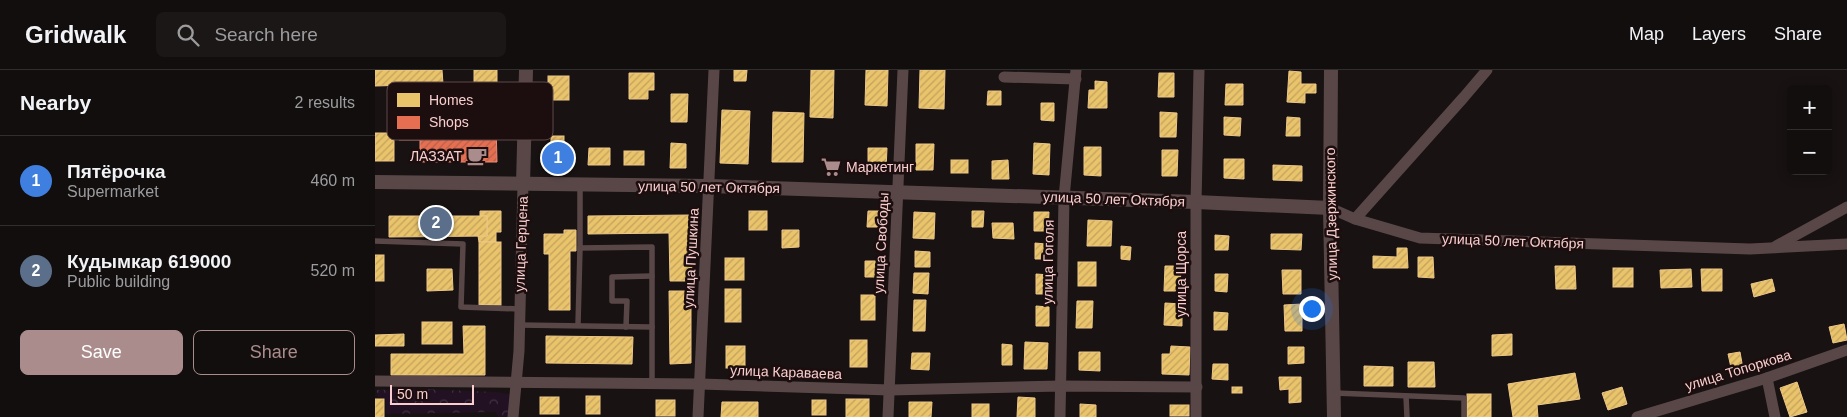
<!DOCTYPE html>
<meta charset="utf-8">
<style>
body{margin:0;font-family:Arial,sans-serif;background:#1b1717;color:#f1f3f6}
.controls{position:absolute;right:15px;top:15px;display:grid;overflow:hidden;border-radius:8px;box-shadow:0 2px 12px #0003}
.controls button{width:45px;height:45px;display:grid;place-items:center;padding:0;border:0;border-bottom:1px solid #312e2e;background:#120e0e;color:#f1f3f6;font:25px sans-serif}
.scale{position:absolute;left:15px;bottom:12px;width:84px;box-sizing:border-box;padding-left:5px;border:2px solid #facece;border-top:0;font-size:14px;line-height:18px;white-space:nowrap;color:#facece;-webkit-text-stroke:4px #1c0e0e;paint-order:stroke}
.you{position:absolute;left:936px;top:238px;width:18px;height:18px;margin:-12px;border:4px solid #fff;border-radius:50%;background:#1a73e8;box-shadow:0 0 0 8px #1a73e833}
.badge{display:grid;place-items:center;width:32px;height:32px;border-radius:50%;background:#ab8c8c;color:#fff;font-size:16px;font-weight:700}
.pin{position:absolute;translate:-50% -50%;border:2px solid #fff;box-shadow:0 1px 5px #0006}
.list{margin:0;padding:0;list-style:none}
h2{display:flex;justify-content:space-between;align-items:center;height:65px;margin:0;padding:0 20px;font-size:21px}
h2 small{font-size:16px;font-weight:400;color:#9c9c9e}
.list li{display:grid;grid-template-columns:32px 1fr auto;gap:15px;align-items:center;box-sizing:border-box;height:90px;padding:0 20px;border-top:1px solid #312e2e}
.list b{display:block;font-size:19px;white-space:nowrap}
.list p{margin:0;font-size:16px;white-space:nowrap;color:#9c9c9e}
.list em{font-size:16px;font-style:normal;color:#9c9c9e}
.actions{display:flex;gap:10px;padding:15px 20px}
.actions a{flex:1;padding:11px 0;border:1px solid #ab8c8c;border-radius:8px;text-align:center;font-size:18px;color:#ab8c8c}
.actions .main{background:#ab8c8c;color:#fff}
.icon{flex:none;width:28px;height:28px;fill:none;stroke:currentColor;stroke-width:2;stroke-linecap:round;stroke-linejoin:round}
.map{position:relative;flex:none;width:1472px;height:347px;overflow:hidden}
header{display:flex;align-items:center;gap:30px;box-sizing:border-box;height:70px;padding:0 25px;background:#120e0e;border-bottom:1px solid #312e2e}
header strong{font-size:24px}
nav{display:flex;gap:28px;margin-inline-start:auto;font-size:18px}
.search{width:350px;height:45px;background:#1b1717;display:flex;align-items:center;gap:12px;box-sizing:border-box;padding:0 18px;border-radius:8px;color:#9c9c9e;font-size:19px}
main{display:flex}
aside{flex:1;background:#120e0e}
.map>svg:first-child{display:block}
.forest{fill:url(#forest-crowns)}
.homes{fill:url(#homes-hatch);stroke:#eec788}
.shops{fill:url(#shops-hatch);stroke:#ed8c76}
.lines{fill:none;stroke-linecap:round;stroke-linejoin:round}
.service{stroke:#594748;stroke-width:5.5}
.minor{stroke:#594748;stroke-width:11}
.tertiary{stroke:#594748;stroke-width:14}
.labels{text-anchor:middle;stroke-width:5;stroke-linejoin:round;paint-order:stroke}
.poi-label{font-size:14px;fill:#facece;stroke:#1c0e0e;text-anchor:end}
.street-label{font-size:14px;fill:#facece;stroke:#1c0e0e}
.key{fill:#1c0e0e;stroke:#5f4848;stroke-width:1}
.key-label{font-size:14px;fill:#facece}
</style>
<header>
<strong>Gridwalk</strong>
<div class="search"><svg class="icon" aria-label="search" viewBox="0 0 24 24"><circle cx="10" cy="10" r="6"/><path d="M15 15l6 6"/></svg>Search here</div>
<nav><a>Map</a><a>Layers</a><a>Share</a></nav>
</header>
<main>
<aside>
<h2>Nearby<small>2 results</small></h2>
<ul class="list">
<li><span class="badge" style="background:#3f7fe0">1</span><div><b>Пятёрочка</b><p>Supermarket</p></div><em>460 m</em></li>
<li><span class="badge" style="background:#5c6f8a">2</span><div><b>Кудымкар 619000</b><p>Public building</p></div><em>520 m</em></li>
</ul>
<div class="actions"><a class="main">Save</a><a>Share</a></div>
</aside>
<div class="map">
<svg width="1472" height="347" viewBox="0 0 1472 347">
<defs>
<pattern id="forest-crowns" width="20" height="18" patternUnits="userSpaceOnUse" patternTransform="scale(1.25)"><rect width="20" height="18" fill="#211123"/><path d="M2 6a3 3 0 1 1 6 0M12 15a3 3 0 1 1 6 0" fill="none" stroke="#423242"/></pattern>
<pattern id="homes-hatch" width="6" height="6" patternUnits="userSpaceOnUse" patternTransform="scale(1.25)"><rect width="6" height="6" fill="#e9c46a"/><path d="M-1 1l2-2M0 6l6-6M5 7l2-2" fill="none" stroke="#c2a25f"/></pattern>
<pattern id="shops-hatch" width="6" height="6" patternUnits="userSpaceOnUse" patternTransform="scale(1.25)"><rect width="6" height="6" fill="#e76f51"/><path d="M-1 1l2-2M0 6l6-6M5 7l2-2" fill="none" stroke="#b8604b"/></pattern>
</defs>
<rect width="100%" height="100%" fill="#181212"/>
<path class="forest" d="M44,319L122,322L137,325L136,347H123L121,342L11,344V329L3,327L1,320Z"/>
<g class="homes">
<path d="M0,0H67L68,14L0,16Z"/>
<path d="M99,0H122V44L99,45Z"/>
<path d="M359,0H372L371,11H359Z"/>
<path d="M436,0H459L458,48L435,47Z"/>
<path d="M491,0H513L512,36L490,35Z"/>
<path d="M545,0H570L569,39L544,38Z"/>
<path d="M914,1L926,2V14H941V23H930V33L912,32Z"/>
<path d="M254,3H279V20H273V29H254Z"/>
<path d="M784,3H799V27H783Z"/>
<rect x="173" y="6" width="21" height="24"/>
<path d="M720,11L732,12V38H713L714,20H720Z"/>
<path d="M851,14H868V35H850Z"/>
<path d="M613,21H626V35H612Z"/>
<path d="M296,24H313L312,52H296Z"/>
<path d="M666,33H679V51L666,50Z"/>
<path d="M347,40L375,41L373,94L345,93Z"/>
<path d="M398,42L429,43L428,92H397Z"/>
<path d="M785,42L802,43L801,67H785Z"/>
<path d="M849,47L866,48L865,66L849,65Z"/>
<path d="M912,47L925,48V66H911Z"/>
<rect x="0" y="63" width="19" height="28"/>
<rect x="176" y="66" width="13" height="28"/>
<path d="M296,73L311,74V98H295Z"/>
<path d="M659,73L675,74L674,105L658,104Z"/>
<path d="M541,74H559L558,100H541Z"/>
<path d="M709,77H726V106L709,105Z"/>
<path d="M214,78H235V95H213Z"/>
<path d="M493,78H512L511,100L493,99Z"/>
<path d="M787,80H803L802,106H787Z"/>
<rect x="249" y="81" width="20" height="14"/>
<path d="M849,89H869V109L849,108Z"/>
<rect x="576" y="90" width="17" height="13"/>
<path d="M633,90L634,109H617V91Z"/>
<path d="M898,95L927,96V111L898,110Z"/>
<path d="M105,141H126V162H121V172H104L103,166H112V146H105Z"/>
<rect x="374" y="141" width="18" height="19"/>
<path d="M493,141H506V157H492Z"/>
<path d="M597,141H609L608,157H597Z"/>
<path d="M539,142L560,143L559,169L538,168Z"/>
<path d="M659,142H674L673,161H659Z"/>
<path d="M316,145L317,211H295L294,163L213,164V146Z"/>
<path d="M14,146H112V166L14,167Z"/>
<path d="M713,150L737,151L736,176H712Z"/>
<path d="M617,153H638L639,169L618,168Z"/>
<path d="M189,160H201V181H195V240H174V184H169V164H189Z"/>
<path d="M407,160H424V177L407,178Z"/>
<path d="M896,164H927L926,180L896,179Z"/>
<path d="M840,165L854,166L853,180H840Z"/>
<rect x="104" y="172" width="22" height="63"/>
<path d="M660,173L671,174V189H660Z"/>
<path d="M746,176L756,177L755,190L746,189Z"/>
<path d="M1022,178H1032L1033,198H998V186L1022,187Z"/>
<path d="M540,181L555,182V197H540Z"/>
<rect x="0" y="185" width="9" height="26"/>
<path d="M1043,187H1058L1059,208L1043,207Z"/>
<rect x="350" y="188" width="19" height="22"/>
<path d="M490,191H507L506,207H490Z"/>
<rect x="703" y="192" width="18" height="24"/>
<path d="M790,196H806L805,221H789Z"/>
<path d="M1180,196H1200L1201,219H1181Z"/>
<rect x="1238" y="198" width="20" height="19"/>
<path d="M52,199H77L78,220L52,221Z"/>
<path d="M1316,199L1317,217L1286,218L1285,200Z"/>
<path d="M1326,199H1347V221H1327Z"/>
<path d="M907,200H926V224H908Z"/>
<path d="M539,203H554L553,224L538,223Z"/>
<path d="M661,204L675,205L674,224H661Z"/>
<path d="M840,204H853L852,222L840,221Z"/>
<path d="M1397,209L1400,221L1379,227L1376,214Z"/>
<rect x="350" y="219" width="16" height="33"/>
<path d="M294,221H316V293L295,294Z"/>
<rect x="486" y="225" width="14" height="25"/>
<path d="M539,230H551L550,261H538Z"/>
<path d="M702,231H718L717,258H701Z"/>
<path d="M790,233L807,234V256L789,255Z"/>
<path d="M927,234V261H910L909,235Z"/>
<path d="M661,236L674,237V256H661Z"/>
<path d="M839,242L853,243L852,260H839Z"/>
<rect x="47" y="252" width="30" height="22"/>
<path d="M1469,254L1472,270L1458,273L1454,257Z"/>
<path d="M88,256H110V305H16V284H89Z"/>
<path d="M29,264V276H0V265Z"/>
<path d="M1137,264V285L1117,286V265Z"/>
<path d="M171,266L258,267L257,294L171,293Z"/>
<rect x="475" y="270" width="17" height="27"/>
<path d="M650,272L673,273L672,299H649Z"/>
<path d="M627,274L637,275V295H627Z"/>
<rect x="351" y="276" width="19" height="22"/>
<path d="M796,276L815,277L814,305L787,304V284H795Z"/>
<path d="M913,277H929V293L913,294Z"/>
<path d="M704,282H725V301L704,300Z"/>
<path d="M1365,282L1368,299L1357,302L1353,284Z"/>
<path d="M537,283H555L554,300L536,299Z"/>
<path d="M1033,292H1059L1060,317H1033Z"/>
<path d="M838,294H853V310L837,309Z"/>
<path d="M989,296L1018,297V316H989Z"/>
<path d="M1200,303L1205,329L1162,335L1163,347H1138L1133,314Z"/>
<path d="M904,307H926V332L914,333V319L905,320Z"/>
<path d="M1422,312L1432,342L1415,347L1405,318Z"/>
<rect x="857" y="317" width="10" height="6"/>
<path d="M1247,317L1252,334L1233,340L1227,323Z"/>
<rect x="1092" y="324" width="24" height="23"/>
<rect x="211" y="326" width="14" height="18"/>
<rect x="165" y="327" width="19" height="17"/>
<path d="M643,327L660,328V347H642Z"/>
<rect x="0" y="329" width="9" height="18"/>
<rect x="471" y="329" width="23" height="18"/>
<rect x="281" y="330" width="19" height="16"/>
<rect x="437" y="330" width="14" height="15"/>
<path d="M347,332H383V347H346Z"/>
<path d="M534,332H557L556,347H534Z"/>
<rect x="597" y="334" width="17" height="13"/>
<path d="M705,334L721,335V347H705Z"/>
<rect x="795" y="335" width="19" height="11"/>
</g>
<path class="shops" d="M121,55L122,92H45V70H24V56Z"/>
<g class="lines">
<g class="service">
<path d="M205,115V178L277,177V257"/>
<path d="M0,171L88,174L86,237L144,239"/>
<path d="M144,255L277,257V313"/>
<path d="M203,255L205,178"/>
<path d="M251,257L252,231H237V207L277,206"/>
<path d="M959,323L1089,328V347"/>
<path d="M1031,326L1032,347"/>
</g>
<g class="minor">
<path d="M629,7L701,9"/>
<path d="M955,138L980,149L1045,168L1375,179L1472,174"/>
<path d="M980,149L1089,27L1112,0"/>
<path d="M1401,176L1472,137"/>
<path d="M1392,308L1400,347"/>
<path d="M0,311L325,314L515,320L685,316L822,317"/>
<path d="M138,347L144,281L148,114"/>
<path d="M323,347L339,0"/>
<path d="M513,347L528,0"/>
<path d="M685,347L689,128L701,0"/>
<path d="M821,347V132L824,0"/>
<path d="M1262,347L1392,308L1472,280"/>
</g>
<g class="tertiary">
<path d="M956,0L955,138L959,347"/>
<path d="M0,112L334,116L821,132L955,138"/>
<path d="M148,114L151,0"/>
</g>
</g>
<defs>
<symbol id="cafe-bare" viewBox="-9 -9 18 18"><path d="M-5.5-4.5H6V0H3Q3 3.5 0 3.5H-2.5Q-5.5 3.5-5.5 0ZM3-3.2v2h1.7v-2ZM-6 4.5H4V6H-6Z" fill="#ab8c8c" stroke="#1c0e0e" stroke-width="2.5" paint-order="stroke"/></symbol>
<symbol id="supermarket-bare" viewBox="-9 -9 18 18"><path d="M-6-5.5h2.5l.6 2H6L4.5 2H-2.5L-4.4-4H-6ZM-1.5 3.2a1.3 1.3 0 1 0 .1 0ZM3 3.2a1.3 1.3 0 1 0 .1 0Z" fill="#ab8c8c" stroke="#1c0e0e" stroke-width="2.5" paint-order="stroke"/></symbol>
</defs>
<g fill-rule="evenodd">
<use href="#cafe-bare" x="88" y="72" width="28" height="28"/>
<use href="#supermarket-bare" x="442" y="83" width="28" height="28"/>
</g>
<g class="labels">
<g class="poi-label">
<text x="87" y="91">ЛАЗЗАТ</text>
<text x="471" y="102" text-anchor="start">Маркетинг</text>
</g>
<g class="street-label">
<text transform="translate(334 117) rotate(1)" y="5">улица 50 лет Октября</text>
<text transform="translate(739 129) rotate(2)" y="5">улица 50 лет Октября</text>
<text transform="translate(956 144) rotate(-91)" y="5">улица Дзержинского</text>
<text transform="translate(1138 171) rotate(2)" y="5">улица 50 лет Октября</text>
<text transform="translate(506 173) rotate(-87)" y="5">улица Свободы</text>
<text transform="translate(146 174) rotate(-88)" y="5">улица Герцена</text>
<text transform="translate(316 188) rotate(-87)" y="5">улица Пушкина</text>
<text transform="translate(673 192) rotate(-89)" y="5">улица Гоголя</text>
<text transform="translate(806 204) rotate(-90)" y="5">улица Щорса</text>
<text transform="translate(1363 300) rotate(-17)" y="5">улица Топоркова</text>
<text transform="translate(411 302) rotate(2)" y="5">улица Караваева</text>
</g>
</g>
<rect x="12" y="12" width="166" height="58" rx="8" class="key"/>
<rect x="22" y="23" width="23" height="14" fill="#e9c46a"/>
<rect x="22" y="46" width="23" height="13" fill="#e76f51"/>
<g class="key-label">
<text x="54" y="35">Homes</text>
<text x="54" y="57">Shops</text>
</g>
</svg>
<div class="controls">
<button>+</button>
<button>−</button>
</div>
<div class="scale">50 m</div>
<div class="you"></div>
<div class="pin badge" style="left:183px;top:88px;background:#3f7fe0">1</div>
<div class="pin badge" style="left:61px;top:153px;background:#5c6f8a">2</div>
</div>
</main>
